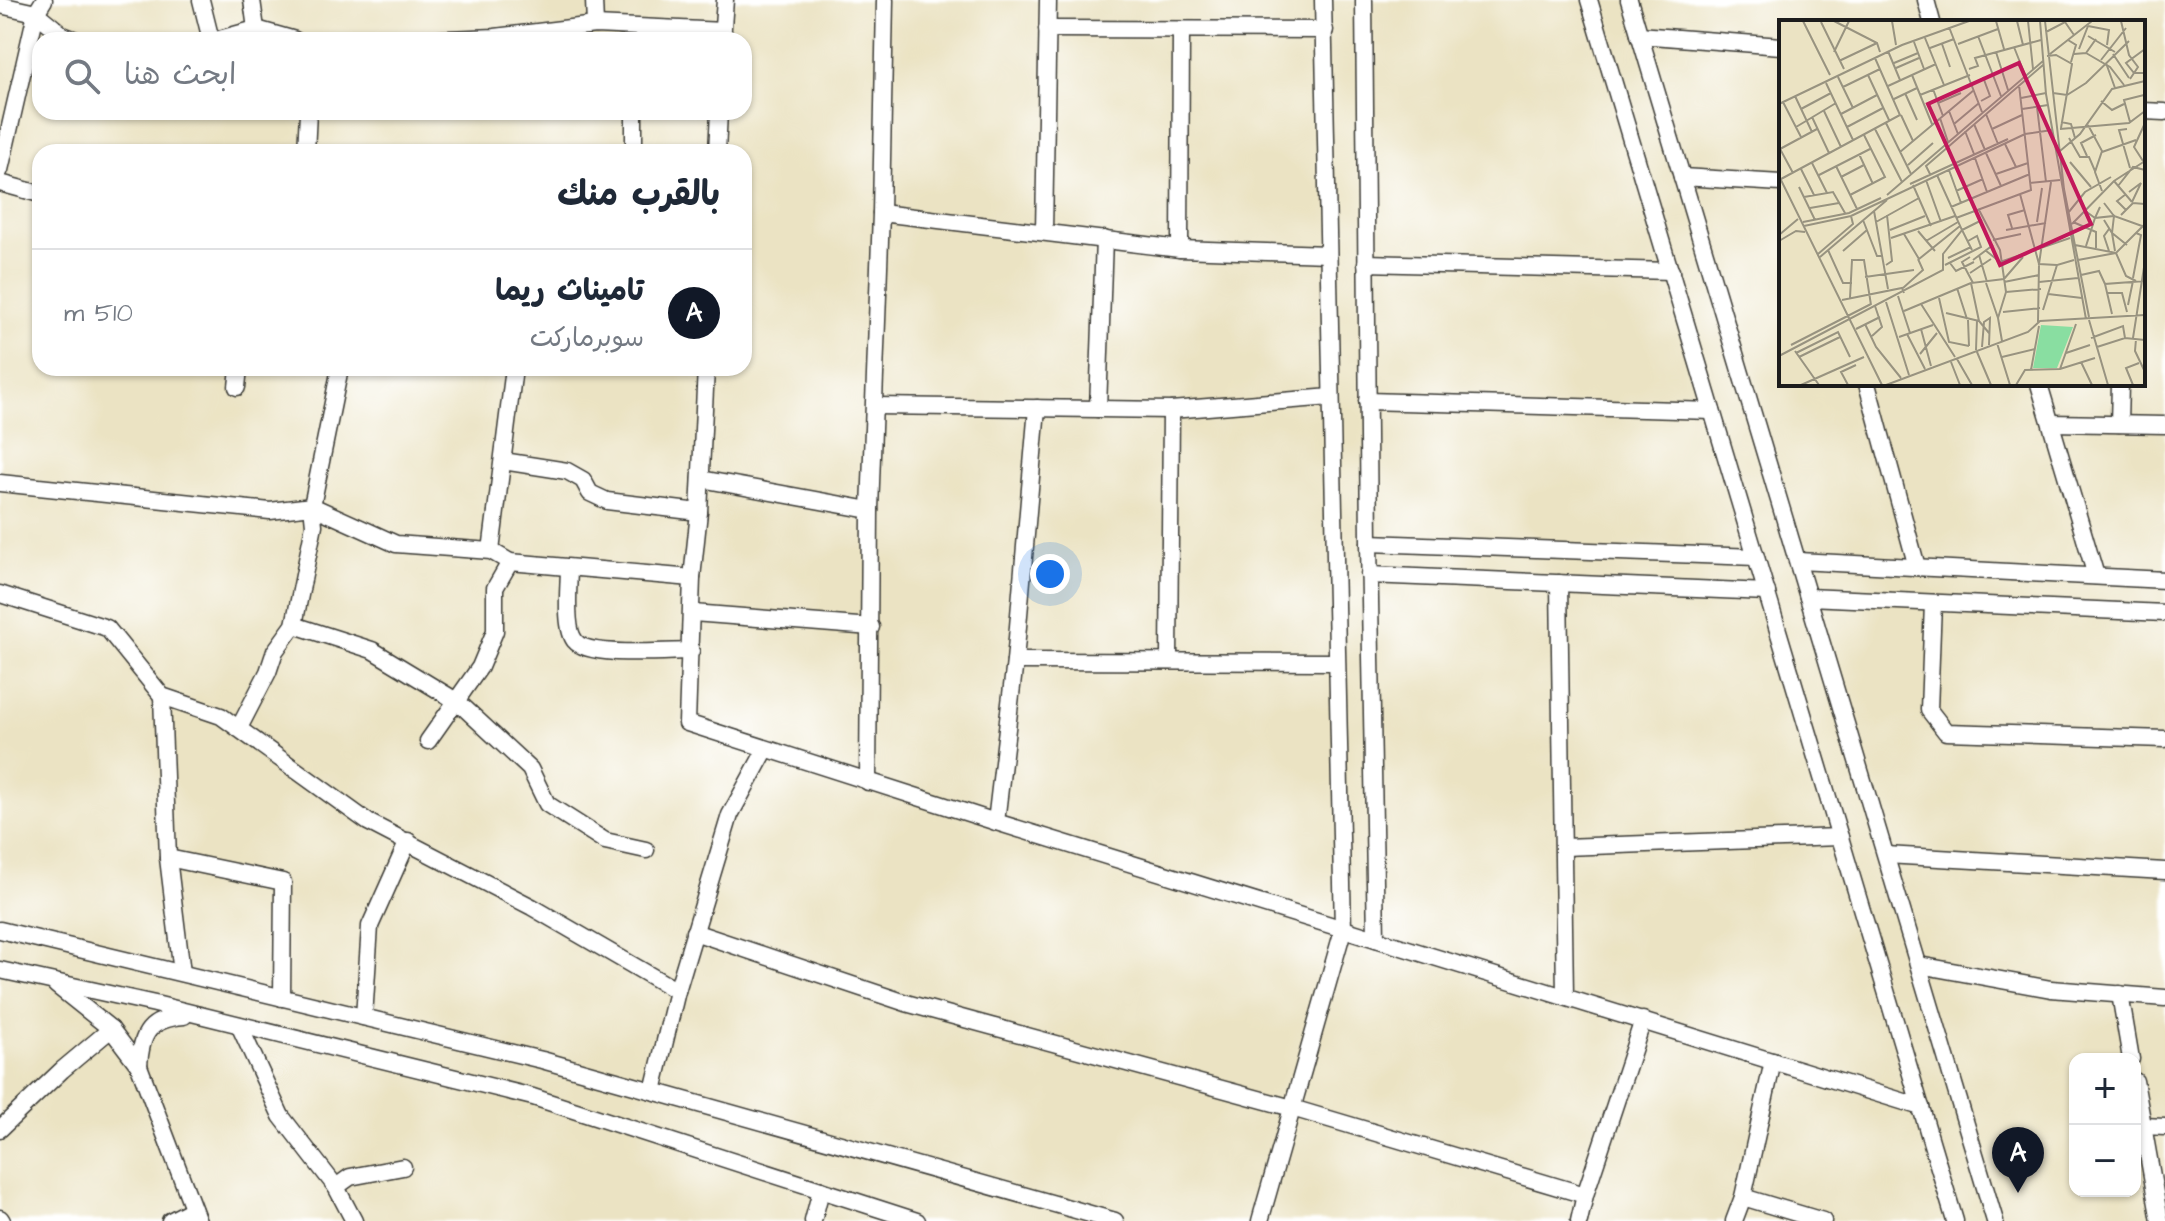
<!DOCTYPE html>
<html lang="ar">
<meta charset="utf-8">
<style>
body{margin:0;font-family:"Architects Daughter","Playpen Sans Arabic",sans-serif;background:#f6f6f7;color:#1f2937;direction:rtl}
.controls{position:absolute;right:24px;bottom:24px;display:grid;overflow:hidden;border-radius:16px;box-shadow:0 2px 6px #0004}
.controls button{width:72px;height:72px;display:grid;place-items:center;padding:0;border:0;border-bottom:2px solid #e0e1e3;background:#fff;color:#1f2937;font:40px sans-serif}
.you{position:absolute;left:1050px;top:574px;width:28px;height:28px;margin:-20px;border:6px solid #fff;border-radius:50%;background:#1a73e8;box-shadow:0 0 0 12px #1a73e833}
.badge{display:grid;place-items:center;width:52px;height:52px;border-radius:50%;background:#111827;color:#fff;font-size:26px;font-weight:700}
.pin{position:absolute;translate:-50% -66px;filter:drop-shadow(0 2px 4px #0008)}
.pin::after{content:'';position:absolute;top:42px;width:28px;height:24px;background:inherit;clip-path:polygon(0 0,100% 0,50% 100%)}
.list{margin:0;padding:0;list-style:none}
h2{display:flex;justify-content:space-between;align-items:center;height:104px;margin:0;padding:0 32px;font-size:34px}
h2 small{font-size:26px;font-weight:400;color:#747a83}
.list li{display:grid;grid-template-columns:52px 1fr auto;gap:24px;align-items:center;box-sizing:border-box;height:128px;padding:0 32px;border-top:2px solid #e0e1e3}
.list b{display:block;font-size:30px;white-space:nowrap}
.list p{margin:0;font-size:26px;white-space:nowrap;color:#747a83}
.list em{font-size:26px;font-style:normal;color:#747a83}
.icon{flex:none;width:44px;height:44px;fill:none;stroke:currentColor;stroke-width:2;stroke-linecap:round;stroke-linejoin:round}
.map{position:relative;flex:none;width:2165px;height:1221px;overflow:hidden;direction:ltr}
.search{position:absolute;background:#fff;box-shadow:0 2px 6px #0004;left:32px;top:32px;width:720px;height:88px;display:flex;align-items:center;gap:20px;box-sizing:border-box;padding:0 28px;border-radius:24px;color:#747a83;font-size:30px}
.panel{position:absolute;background:#fff;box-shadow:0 2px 6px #0004;left:32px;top:144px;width:720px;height:232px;border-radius:24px;direction:rtl}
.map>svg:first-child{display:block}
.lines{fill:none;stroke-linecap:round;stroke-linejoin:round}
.minor-casing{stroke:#3b3a35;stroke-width:19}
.minor{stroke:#fff;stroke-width:16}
.inset-road{fill:none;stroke:#989380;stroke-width:2}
.view{fill:#c2185b;fill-opacity:0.15;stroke:#c2185b;stroke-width:4}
.inset-edge{fill:none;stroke:#1c1c1c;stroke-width:4}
</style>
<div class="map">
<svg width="2165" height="1221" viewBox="0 0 2165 1221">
<rect width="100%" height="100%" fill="#fff"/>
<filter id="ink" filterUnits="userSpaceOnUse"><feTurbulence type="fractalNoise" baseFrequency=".0125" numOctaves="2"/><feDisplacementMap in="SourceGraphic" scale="16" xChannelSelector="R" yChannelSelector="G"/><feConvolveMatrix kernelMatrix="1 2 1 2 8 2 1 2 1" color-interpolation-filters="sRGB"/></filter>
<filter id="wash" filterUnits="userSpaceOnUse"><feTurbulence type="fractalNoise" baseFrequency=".006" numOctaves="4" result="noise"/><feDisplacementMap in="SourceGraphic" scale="32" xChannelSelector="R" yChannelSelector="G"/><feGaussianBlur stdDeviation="1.8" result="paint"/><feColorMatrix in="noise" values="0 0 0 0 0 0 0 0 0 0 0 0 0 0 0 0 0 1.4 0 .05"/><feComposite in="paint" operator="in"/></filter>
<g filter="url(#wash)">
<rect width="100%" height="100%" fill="#ebe3c3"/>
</g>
<g filter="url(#ink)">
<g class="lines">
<defs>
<g id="minor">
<path d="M201,0L211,40"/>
<path d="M252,0L256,29"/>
<path d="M594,0L595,25"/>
<path d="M1364,0L1369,543L1376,939"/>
<path d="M1589,0L1955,1221"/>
<path d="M1629,0L1995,1221"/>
<path d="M1926,0L1932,22"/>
<path d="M0,5L36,13L63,35L76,40"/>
<path d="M1047,29L1325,30"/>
<path d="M1639,35L1781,46"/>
<path d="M216,40L256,29L295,40"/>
<path d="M425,40L495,37L595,25L723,31"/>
<path d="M722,40L725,0"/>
<path d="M2143,111L2165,112"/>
<path d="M634,112V152"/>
<path d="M306,152L308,112"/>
<path d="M717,152L719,112"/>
<path d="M0,170L36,13L44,0"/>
<path d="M1682,177L1781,183"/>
<path d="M0,183L40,194"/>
<path d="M881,213L1180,249L1328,254"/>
<path d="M1044,232L1048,0"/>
<path d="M1180,249L1181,30"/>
<path d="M1366,263L1671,271"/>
<path d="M706,368L699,512L692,578L687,723L996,822L1921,1107"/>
<path d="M1867,384L1917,567"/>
<path d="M2039,384L2096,576"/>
<path d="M237,387L239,368"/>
<path d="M1367,401L1712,411"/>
<path d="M875,406L1171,410L1331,397"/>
<path d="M1098,409L1104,239"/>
<path d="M2051,423L2165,425"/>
<path d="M2119,424L2120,384"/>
<path d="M503,461L567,471L583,480L590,493L607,501L699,512"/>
<path d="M701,479L870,510"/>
<path d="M0,483L270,511L312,506L396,544L491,551L510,562L692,578"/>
<path d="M1369,543L1756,557"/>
<path d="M491,551L514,368"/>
<path d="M1798,561L2165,580"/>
<path d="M569,568C569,585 564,628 575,641C588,658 669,651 691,651"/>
<path d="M1369,575L1767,592"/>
<path d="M1559,583L1565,996"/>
<path d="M0,594L107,628L162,696L221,716L368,822L532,907L677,991"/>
<path d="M1808,597L2165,613"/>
<path d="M1933,603L1929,710L1946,732L2165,739"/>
<path d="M693,613L871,627"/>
<path d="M294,625L372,650L458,702L530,769L547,804L605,841L646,850"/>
<path d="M1015,661L1336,662"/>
<path d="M1169,661L1171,410"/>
<path d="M162,696L168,858L182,973"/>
<path d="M239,728L268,672L275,651L294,625L314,525L312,506L340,368"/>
<path d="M428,741L480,667L495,631V588L510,562"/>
<path d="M868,782L870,510L881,213L885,0"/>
<path d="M996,822L1015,661L1037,408"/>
<path d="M1564,847L1840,837"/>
<path d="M1886,855L2165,871"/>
<path d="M168,858L283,882L282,998"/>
<path d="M0,930L542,1060L1115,1221"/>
<path d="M694,932L906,1003L1292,1108L1585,1195"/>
<path d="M1919,965L2051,989L2165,998"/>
<path d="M0,970L155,1004L533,1097L917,1221"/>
<path d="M56,985L111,1029L139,1066L198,1221"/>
<path d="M2120,994L2131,1059"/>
<path d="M364,1017L370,926L408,841"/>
<path d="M239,1025L281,1116L336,1187L354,1221"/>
<path d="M139,1066C141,1033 149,1019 184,1016"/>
<path d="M2135,1081L2160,1221"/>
<path d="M653,1091L677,991L730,815L766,749"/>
<path d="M2143,1126L2165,1127"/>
<path d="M0,1129L62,1070L111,1029"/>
<path d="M336,1187L350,1177L403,1167"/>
<path d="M1743,1197L1823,1221"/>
<path d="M0,1218L2,1221"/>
<path d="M170,1221L193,1209"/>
<path d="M813,1221L821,1190"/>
<path d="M1260,1221L1343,930L1323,0"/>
<path d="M1579,1221L1585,1195L1643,1020"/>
<path d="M1734,1221L1743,1197L1773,1061"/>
</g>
</defs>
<use href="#minor" class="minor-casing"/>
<use href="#minor" class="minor"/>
</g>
</g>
<g transform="translate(1779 20)">
<rect width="366" height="366" fill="#ebe3c3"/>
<path d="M262,305L294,307L278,348H254Z" fill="#89dea1"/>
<path class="inset-road" d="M24,1L51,55M55,1L98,23L101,32M113,1L117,25M217,1L225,29M238,1L244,25M249,1L254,49M261,1L267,74L307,299M266,1L285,169L310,297M342,1L350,35L359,47L351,59M42,2L65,49M309,6L330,10L328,25M170,7L203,92M267,12L286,2L295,15M199,16L222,76M309,16L336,32M146,18L165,65M289,20L297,25L292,42M135,22L145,49M163,24L171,47M179,24L219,9M235,27L246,55M151,28L175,19M300,29L309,6M109,31L121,60M55,32L70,1M217,32L229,70M307,33L331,47L345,65M271,34L313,1M295,34L307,33L317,19M334,34L350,58M268,36L277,35L293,44L282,108M322,40L347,8M60,41L98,23M115,43L139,33M327,43L336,68M117,48L140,38M190,49L199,46L196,38L262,20M364,53H355L347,43L366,29M89,55L110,100M133,55L153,104M59,57L74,88M47,63L74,120M109,66L157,44M64,67L101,49M154,69L164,96M126,73L138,100M274,73L288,75L307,63L350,21M141,75L191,55M16,76L33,112M242,78L267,73M115,79L138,68M202,81L211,76L204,57M322,81L333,90L345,84M4,82L22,117M159,83L182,73M0,84L123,25L190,1M258,87L267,162M22,89L52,73M243,89L269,85M45,91L62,127M170,91L179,114M62,94L98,75M207,94L219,124M122,95L134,121M33,97L50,133M161,98L169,122M282,102L292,104L296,118M351,102L345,80L365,75M107,103L132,154M175,104L200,83M195,104L206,130M309,105L323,131L316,152L323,171M17,107L57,83M68,107L104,88M96,109L123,162M213,109L243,95M281,109L350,103L366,91M348,109L340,110L351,148M186,111L195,134M290,118L301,137H310L316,151M226,124L237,147M0,127L14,153M1,129L38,109M281,131L301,114L333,69L366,61M121,132L195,70M323,132L357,120M207,133L222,166M80,134L94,164M308,136L302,123L317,115M196,138L208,172M364,141L355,127L366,103M291,142L312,167M33,143L48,173M129,145L154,123M57,146L78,189M22,149L35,175M170,150L182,183M151,154L147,146L264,45M217,154L249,143M40,155L91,129M0,156L103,365M62,157L85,145M2,159L121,95L96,38M147,160L162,202M335,161L353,182M272,162L260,244L278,245M251,163L281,160M131,164L229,119M134,165L152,206M339,166L354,147L366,150M20,167L36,200M177,171L204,159M350,172L362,163L353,182M241,174L260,244L259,302M347,174L338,181L347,190M71,175L106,157L85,115M108,175L264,41M25,177L54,172L66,193M325,183L335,196L363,206M172,187L251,154M31,188L60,183M200,190L221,230L227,272L219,298L223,321M305,190L316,198L321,187M95,191L109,269M289,193L306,172L332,157M342,195L354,183L366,184M177,198L252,170L240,65M84,200L98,236H103M24,202L70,193L102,178M97,202L140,178M258,202L263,168M294,202L317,212V228M293,204L335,161L366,141M25,206L72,196L246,114L273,110M233,208L229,195L246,190M111,210L146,196M227,210L267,203M139,211L156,231M125,214L140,239L181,206M0,215L19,199M112,218L176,196M214,220L242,214M0,221L17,211L26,212M147,221L179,202M296,225L337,233L366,204V212M307,226L316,198L335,196L333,213L325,200M49,230L64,263H73M193,230L183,210L203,200M206,230L221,242L291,218M64,231L88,210M330,231L325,216L330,209M336,231L333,213L348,225M39,234L74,204L72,196M200,235L208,262M41,237L108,180M191,237L183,242L194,263M169,238L192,227M194,240L214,225M299,240L337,233L347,256L357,261M171,243L177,251L195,242M107,245L113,241L108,195M166,245L202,227L198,216L189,221M191,253L212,239M302,255L320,251L326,264M86,257L135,250M354,258L362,215L357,213M225,262L260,255M260,262L299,258M207,263L219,298M124,268L144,250L139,239M178,268L188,299M227,272L262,269M329,273H343L348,292M269,274L303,278M119,276L131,313M71,278L73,240H85L92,285M160,278L170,322L190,326M63,280L123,268L125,273M107,282L130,355M142,284L176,337M349,285L354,261M264,290L278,245L295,240M125,291L192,263M224,292L261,288M167,293L200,301M333,294L326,264L366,261M189,300L190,326M310,300L329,365M86,304L97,327L122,358M77,309L101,297M142,309L152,346M210,313L200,301L192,263L225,259L244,237M128,314L146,349M93,316L103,307L96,286M120,317L154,305M312,318L344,306L346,318M354,318L366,241M357,319L356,331L366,352M218,323L231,365M12,325L92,284M203,327L205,302L211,298L210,325M318,327L346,318L366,320M197,330L198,300M16,331L40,365M198,332L212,365M17,333L59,312L71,337M287,333L311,325M141,334L158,313M0,336L164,250V234L183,210L158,155M20,337L61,317M223,337L256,329M178,339L193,365M172,342L181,365M302,342L313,365M281,349L297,304M252,350L260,306M22,365L85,337M69,365L62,352L77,345M107,365L249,312L261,301L366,295M237,365L246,350L281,349L316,338M354,365L347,348L360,343"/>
<path class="view" d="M240,43L312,204L221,245L149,84Z"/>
<rect width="366" height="366" class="inset-edge"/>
</g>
</svg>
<div class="controls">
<button>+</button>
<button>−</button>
</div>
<div class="you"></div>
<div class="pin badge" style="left:2018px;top:1193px">A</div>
<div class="search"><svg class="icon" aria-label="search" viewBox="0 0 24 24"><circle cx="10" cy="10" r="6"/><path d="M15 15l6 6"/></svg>ابحث هنا</div>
<section class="panel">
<h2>بالقرب منك<small></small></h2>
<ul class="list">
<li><span class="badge">A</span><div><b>تاميناث ريما</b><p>سوبرماركت</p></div><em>510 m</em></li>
</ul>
</section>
</div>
